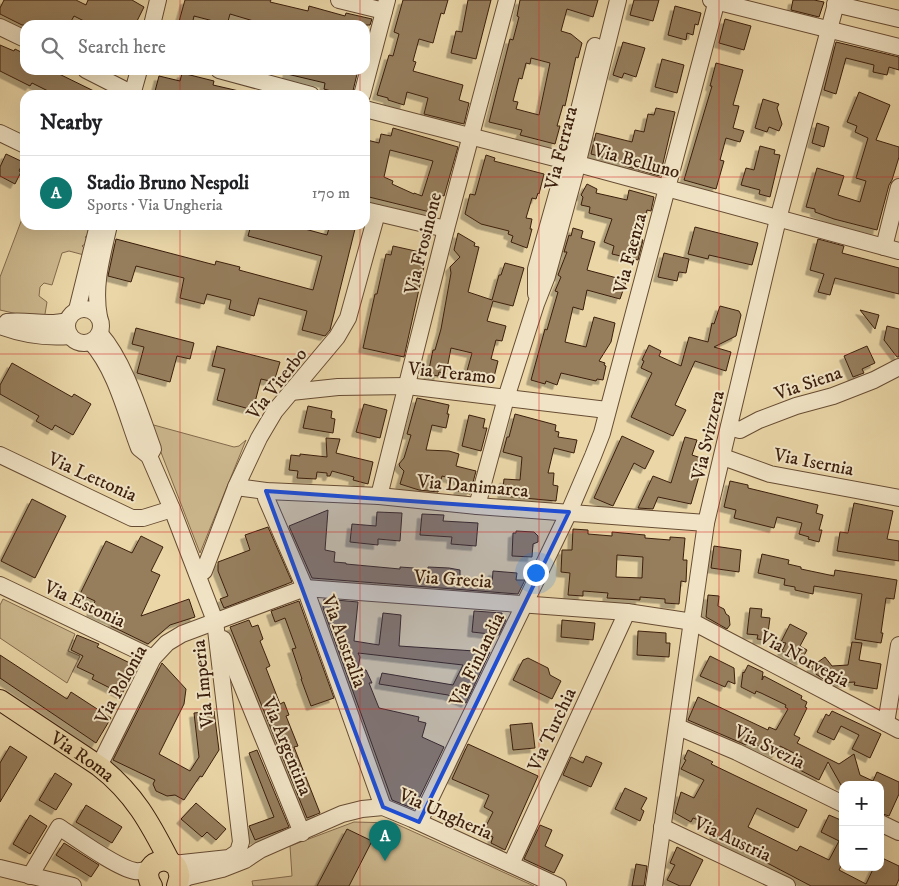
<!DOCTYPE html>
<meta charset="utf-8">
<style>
body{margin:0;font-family:"IM FELL DW Pica",serif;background:#f6f6f6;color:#202124}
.controls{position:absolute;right:15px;bottom:15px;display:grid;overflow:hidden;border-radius:10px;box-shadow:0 5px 20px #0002}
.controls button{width:45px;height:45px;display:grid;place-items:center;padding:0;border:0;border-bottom:1px solid #e0e0e0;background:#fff;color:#202124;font:25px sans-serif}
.you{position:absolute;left:535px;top:572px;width:18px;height:18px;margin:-12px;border:4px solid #fff;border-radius:50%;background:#1a73e8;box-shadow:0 0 0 8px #1a73e833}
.badge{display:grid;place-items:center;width:32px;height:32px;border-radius:50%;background:#0f766e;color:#fff;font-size:16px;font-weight:700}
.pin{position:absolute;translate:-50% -41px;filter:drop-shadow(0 1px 2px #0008)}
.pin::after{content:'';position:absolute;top:26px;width:18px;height:15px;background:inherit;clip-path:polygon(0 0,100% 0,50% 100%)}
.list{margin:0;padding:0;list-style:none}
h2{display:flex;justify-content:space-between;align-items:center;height:65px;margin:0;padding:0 20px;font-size:21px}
h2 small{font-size:16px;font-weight:400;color:#757577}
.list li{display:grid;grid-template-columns:32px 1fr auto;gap:15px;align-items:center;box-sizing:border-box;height:75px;padding:0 20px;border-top:1px solid #e0e0e0}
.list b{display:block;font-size:19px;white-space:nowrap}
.list p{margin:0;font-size:16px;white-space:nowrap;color:#757577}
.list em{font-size:16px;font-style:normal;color:#757577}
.icon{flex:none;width:28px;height:28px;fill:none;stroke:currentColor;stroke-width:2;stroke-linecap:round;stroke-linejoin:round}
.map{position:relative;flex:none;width:899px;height:886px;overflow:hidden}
.search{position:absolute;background:#fff;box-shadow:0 5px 20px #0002;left:20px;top:20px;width:350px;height:55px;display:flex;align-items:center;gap:12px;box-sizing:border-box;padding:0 18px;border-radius:15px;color:#757577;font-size:19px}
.panel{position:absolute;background:#fff;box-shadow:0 5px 20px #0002;left:20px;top:90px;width:350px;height:140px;border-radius:15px}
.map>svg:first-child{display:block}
.green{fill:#ccb78d;stroke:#846a4c}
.building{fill:#967e5d;stroke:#3b1e0c;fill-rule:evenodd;filter:url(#shadow)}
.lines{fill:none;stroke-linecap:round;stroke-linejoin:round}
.minor-casing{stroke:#674c33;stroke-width:18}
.major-casing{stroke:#3b1e0c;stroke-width:22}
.minor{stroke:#f1e4c6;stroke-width:16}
.major{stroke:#ead6a7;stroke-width:20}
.marked{fill:#1d4ed8;fill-opacity:0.2;stroke:#1d4ed8;stroke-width:4;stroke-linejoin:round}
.grid{fill:none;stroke:#d62828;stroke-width:1;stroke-opacity:0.55}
.labels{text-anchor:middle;stroke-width:4;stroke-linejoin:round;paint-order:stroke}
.street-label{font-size:19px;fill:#3b1e0c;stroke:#f1e4c6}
</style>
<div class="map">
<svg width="899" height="886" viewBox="0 0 899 886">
<defs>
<filter id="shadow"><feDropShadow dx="-4.5" dy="4.5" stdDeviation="0" flood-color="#0004"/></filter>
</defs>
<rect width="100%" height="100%" fill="#ead6a7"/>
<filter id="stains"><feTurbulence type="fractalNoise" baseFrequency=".004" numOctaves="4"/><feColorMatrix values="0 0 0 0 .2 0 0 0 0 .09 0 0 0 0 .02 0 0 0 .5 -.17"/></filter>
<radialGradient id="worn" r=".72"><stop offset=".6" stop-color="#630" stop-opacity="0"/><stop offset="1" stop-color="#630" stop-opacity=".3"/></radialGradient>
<g class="green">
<path d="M25,211V225H91L89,235L85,237L88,239L87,245H83L82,246L85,249L84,255L69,251L62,253L52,285L44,283L40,287L39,296L47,302L44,320L0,310V277Z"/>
<path d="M150,424L234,447L239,446L246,440L200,553Z"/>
<path d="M3,599L75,634L68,651L80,656L67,683L0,638V605Z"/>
<path d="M354,822L394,823L534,886H253L252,881L292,876L290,846Z"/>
</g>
<g class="building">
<path d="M4,0H76L86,5L88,0H132L144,7L135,25H92L74,16L69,25H22L0,14V8Z"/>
<path d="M185,0H271L270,2L308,11L309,6L345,16L346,13L372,19L370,25H267L230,14L227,25H216L217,22L194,16L192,25H178Z"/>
<path d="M403,0H448L444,14L441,13L433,43L419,39L413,61L416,62L413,71L463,85L459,100L469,103L464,124L424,114L428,98L407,92L404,105L388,100V98L377,95L389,55L393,56L399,34L394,32Z"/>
<path d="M468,0H491L476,59L451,53L456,31L462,32Z"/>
<path d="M520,0H598L593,17L567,9L561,31L571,34L582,43L578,58L576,57L565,106L563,105L557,126H560L555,144L520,135L522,130L489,122L510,39L513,40L519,17L517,16ZM531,58L550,63L539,115L516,109L518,102L513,101L519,78L522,79L526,63L530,64Z"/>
<path d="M634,0H659L653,21L630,15Z"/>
<path d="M793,0H814L824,2L819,17L791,10Z"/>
<path d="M675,6L701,13L698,25L695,24L693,35L687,33L686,40L668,35Z"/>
<path d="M725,19L751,26L744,50L719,43Z"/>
<path d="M623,42L645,48L636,77L624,73L622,78L613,75Z"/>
<path d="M836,42L899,57V70L889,67L887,75L873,72L874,65L846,58L836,94L824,90Z"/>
<path d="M0,45L14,51L15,49L25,54V70H51L102,95H56L32,83L30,86L0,71Z"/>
<path d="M662,59L684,65L677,93L655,87Z"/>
<path d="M716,63L743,70L733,105L739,106L733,128L744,131L740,142L726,138L720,160L724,161L716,189L684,180L712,86H710Z"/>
<path d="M288,70H342L357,74L352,95H345L324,89L325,83L287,74Z"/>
<path d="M182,73L214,81L213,85L239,91L238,95H154L159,76L180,81Z"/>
<path d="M859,92L890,105L876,140L899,147V157L892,180L889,185L877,230L834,219L815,212V209L806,207L817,168L844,176L838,195L860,202L866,181L856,178L868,138L855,132L857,126L847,122Z"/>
<path d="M763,99L779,104L777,108L782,124L779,131L769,127L767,132L755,128Z"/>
<path d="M656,108L675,112L660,176L625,166V163L591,154L596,133L632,142L635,130L644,132L648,114L654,115Z"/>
<path d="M817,123L829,127L824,147L812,143Z"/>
<path d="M393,128L458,147L444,196L441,195L439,205L433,202L430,212L365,196V150L367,140L379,143L381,134L391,136ZM390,150L433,161L422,196L414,193V194L392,184L393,181L384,177Z"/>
<path d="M760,146L775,150L774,154L780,155L770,197L759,194L760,190L741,185L746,168L754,170Z"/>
<path d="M6,154L23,162L19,171L21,172L15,184L0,176V167Z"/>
<path d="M486,155L495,158L494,161L544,174L539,194L538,193L536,199L532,198L526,218L532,219L530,229H532L527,248L511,242L513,236L508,234L509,231L481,224L465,214L470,194L475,195Z"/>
<path d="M587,184L597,189L596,193L627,200L629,190L654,197L651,211L647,210L639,239L643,240L638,260L612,254L614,246L604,242L612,219L589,213L590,207L581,205L583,197L581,195Z"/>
<path d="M251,225H290L327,235L330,225H356L330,330L325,336L302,330L307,311L259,298L254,316L229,309L231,300L207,294L204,304L180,298L184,278L136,266L131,282L108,276L116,239L215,265L216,261L240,267L239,270L313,290L322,256L248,236Z"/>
<path d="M695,227L758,243L752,265L709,255L708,259L688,254Z"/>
<path d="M573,228L583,231L581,238L595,242L587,270L617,278V276L627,279L620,299L587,290L583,310L573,307L565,342L586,347L594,317L615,323L611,342L599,361L605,363L604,365L606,366L603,380L597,379L596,381L561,373L557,385L546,381L545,384L531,380L545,329L547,330L558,292L555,291L561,277L558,275L567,252H564L569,235L571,236Z"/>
<path d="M458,233L475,243L474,246L479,247L468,292L492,300L499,275H501L505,263L524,268L513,306L493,301L487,321L506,326L502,341L496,340L491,359L498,361L494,377L467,371L472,353L451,348L446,374L439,372L438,376L428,374L433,350H435L441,329L451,273L450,267L460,257L454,250Z"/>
<path d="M818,239L844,246L842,253L899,268V294L835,278L830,295L818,292L824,274L810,270Z"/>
<path d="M393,246L420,252L418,260L425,262L404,357L363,348L375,294H377L386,254L391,255Z"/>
<path d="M664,253L689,259L686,273L679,272L677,281L658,277Z"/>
<path d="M720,306L739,311L741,315L736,336L714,347L731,352L726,371L695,361L675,405L686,410L673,436L631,417L652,373L641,368L644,361L642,360L649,345L661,351L659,356L681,366L689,337L708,342L712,323L714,324Z"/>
<path d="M860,310L879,315L875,329Z"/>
<path d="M887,326L899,329V357H897L884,340Z"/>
<path d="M136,328L194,343L190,359L177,356L170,382L137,373L144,347L132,344Z"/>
<path d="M217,346L280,362L274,382L261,379L253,410L217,400L225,369L212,366Z"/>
<path d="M867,346L875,363L862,369L864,373L853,377L844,356Z"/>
<path d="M12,363L72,397L74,394L91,404L73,435L55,425L52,430L36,421L39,416L0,394V385Z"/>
<path d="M417,398L449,405L447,414H449L446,428L432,425L426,450L449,451L459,454L456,466L476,471L470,494L458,491L461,481L442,476L438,492L419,490L400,484L404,471L400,467L399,464L404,458L411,435L407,434Z"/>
<path d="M364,404L387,410L380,438L356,432Z"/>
<path d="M308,406L332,411L331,418L335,419L333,433L303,428Z"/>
<path d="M515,414L556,425L555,431L559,432L558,437L577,440L574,453L554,448L548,473H554L553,485L558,486L556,501L502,496L504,479L520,480L522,457L503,452L507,437H509Z"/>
<path d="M469,415L485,419L483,428H487L481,451L462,446Z"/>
<path d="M622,436L654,451L645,469L634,463L613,506L594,498Z"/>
<path d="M685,437L697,440L692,455L704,459L691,504L658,497L653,509L638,508L653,476L671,483Z"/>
<path d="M326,438L340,439L336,453L373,462L368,484L353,480L354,477L332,471L330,476H327V473L317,472L316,479L297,478L298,471L289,470L291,455L300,456V454L327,457Z"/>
<path d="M730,481L748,485V488L818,505L816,513L823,515L819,530H822L819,542L808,539L809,537L799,534L802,523L777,517L774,528L734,518L736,510L724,507Z"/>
<path d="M32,499L66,516L35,578L1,561Z"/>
<path d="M854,503L893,511L887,539L899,541V561L837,551L840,532L848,533Z"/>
<path d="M328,510L325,550L335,552L334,562L346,563V564L400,569V567L428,569V567L449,568L460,570V576L468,577L467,582L492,584L493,571L517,573L516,580H525L518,594L312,578L289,526Z"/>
<path d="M377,512L402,513L400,541L378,539V545L350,542L352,524L376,526Z"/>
<path d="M422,514L444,515L443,521L478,523L476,546L451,544L452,537L420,535Z"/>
<path d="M268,527L292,582L224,608L220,599L228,596L218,571V562L250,550L245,535Z"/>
<path d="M573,529L588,530V534L612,536V532L645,535V538L670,540V537L685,538L683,560H687L686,582L681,581L679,604L665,603V599L640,597V600L607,598L608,593L583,591V596L568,595L570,573L561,572L562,550H572ZM617,555L643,557L642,578L616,577Z"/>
<path d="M516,531L534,532L538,536V542L533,544L532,557L512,556L513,533H516Z"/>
<path d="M141,536L163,547L151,571L160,575L141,616L189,599L195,617L170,625L148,644L111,626L113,621L91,612L95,601L80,594L106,541L132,553Z"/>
<path d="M714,546L741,550L739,572L711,568Z"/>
<path d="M762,554L789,560L788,564L801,567V569L834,576L835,570L897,580L894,599L886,598L881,633H883L881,643L855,639L862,594L814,586L813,594L795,590V587L784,585L785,579L758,573Z"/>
<path d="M708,595L719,596L718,606L724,609L726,614L729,616L730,625L727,629L706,617Z"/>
<path d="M324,599L358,602L354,641L379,645L383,613L401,615L399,646L490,652L466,703L448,695L379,684L382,673L453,685L463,665L358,653L360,657L358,669L366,670L372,683H369L379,708L419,717L418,721L426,723L422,737L444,747L414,809L392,800L323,608Z"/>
<path d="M299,601L334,698L311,706L301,679H302L292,649L296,648L285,618L275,622L271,611Z"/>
<path d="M750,608L762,609L761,617L770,618L767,640L757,639L758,635L747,634Z"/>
<path d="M474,611L502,613V617L506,620L499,635L472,632Z"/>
<path d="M249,620L252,627L258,625L263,639L260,641L270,666L266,668L280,704L284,702L289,715L286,716L298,746L294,747L320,813L307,818L230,627Z"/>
<path d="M562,620L595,623L593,640L561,637Z"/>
<path d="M790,624L807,633L800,646L807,650L801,661L782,651L786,643L781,642Z"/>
<path d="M638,631L666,633V643H670L669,657L637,655Z"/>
<path d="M77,635L99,644L97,647L136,666L122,694L92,679L94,675L77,667L83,656L71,650Z"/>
<path d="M852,642L862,643L859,660L881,664L877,689L854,685L855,682L838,683L828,682L816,674L811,667L825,657L832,666L848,665Z"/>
<path d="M0,655L67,699L71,692L111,718L96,743L0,678Z"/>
<path d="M710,656L734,668L735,684L728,681L725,687L700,676Z"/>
<path d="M528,658L548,668L550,675L561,681L552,699L513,680L523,660Z"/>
<path d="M162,663L186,689L184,704L159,754L190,771L199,757L194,713L214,711L219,750L202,777L200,776L184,800L175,795L167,796L156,791L153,784L155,780L113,760Z"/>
<path d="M748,665L763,672L762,680L764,676L802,696L801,699L807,702L805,707L807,708L794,735L800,738L797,743L839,764L854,754L860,775L873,781L877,772L899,782V794L889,816L880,813V785H841L828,762L819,780L796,768L802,757L780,746L776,754L748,741L746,745L688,720L698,697L768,730L769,727L776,730L788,709L785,707L786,705L761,693L756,691L755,694L741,687L743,672L744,673Z"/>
<path d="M832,711L881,734L870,758L852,749L859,735L841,726L834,740L817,732L826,714L829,716Z"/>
<path d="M532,723L535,748L513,750L510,725Z"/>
<path d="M468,744L538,776L505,850L491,843L493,837L483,832L493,812L484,807L489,795L452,779Z"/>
<path d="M10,746L27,757L0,802V763Z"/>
<path d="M257,750L289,827L255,840L249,826L274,817L249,753Z"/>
<path d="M688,750L713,762L711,764L807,810L798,828L757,808L748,827L797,851L800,846L829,860L839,841L821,832L829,815L843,821V862L839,870L866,884L874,867H880V857L899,866V879L896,886H811L714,835L717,828L699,818L698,820L693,818L691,822L675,813L681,792L694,798L704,780L681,769L686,760L684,759Z"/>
<path d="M586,756L602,763L591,787L563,775L571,757L583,763Z"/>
<path d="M55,773L72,784L56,810L39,800Z"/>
<path d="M625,788L647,798L641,809L644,811L640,821L615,809Z"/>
<path d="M196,803L226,829L216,840L207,832L202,837L181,819Z"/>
<path d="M86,805L122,827L112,843L76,822Z"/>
<path d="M30,815L47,826L30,854L13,844Z"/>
<path d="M540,825L552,830L545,846L563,855L554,873L524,859Z"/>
<path d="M347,829L372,841L349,886H317Z"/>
<path d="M64,843L99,865L91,877L56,855Z"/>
<path d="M677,847L703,860L690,886H680L667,880L675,865L670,863Z"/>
<path d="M636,864L647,866L644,886H632Z"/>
</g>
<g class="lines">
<defs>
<g id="minor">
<path d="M339,0L384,11"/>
<path d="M711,0L899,47"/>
<path d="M835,4L899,19"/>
<path d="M152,25L158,0"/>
<path d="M0,27L25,39"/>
<path d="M86,70L133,94"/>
<path d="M219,70L311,95"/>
<path d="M132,95L139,70"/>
<path d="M362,95L387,0"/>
<path d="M365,109L578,164L899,251"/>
<path d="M0,133L25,145"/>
<path d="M365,210L446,229"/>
<path d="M884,247L899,187"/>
<path d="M536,294V269L566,162L595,46"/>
<circle cx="84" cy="326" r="17"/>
<path d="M77,310L98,225"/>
<path d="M99,317C93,285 102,256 109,225"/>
<path d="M7,322C28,319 46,327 67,321"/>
<path d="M0,326C21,334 47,338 70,336"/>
<path d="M100,334C125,362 140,414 153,449L149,456"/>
<path d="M91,342C116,370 126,414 139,448L149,456L172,509L215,621L241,842L238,852L229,858L173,864"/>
<path d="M291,392L338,387L407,386L607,410"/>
<path d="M729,427L740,430L759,420L796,406L833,396L874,380L899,367"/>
<path d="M0,455L132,518H143L172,509"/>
<path d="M723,457L770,474L899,498"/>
<path d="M236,487L266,491L379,496L477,506L706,523"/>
<path d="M266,491V498L305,588L383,807"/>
<path d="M379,496L446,229L507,0"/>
<path d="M477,506L506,398L536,304L547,276L574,177L618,0"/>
<path d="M197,573L204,571L236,487L259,438L275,411L337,337L348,318L377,213"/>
<path d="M0,585L153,658"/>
<path d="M223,639L302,833"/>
<path d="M886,723L899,645"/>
<path d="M678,727L737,752L843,804"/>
<path d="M99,766L153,658L167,643L182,634L305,588L627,612L693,622L899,730"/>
<path d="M419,822L569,512L593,456L602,433L717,0"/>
<path d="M880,823L899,832"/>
<path d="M662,827L787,886"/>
<path d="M511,864L627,612"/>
<path d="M0,868L73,886"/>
<path d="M30,876L59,827C76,838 117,868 135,871C141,872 145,870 150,868"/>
<path d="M178,883L188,877L222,869L245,860L260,850L342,814L362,809L383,807L412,819L558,886"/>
<path d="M654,886L706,523L778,219L837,0"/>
</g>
<g id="major">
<path id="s1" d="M0,700L99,766C134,793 150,823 170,862"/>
<path d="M152,886C136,861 176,850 179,874C180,878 178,882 177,886"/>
</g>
</defs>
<use href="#minor" class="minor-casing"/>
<use href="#major" class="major-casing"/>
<use href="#minor" class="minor"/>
<use href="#major" class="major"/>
</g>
<path class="marked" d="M266,491L569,512L419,822L383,807Z"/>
<path class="grid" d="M180,0V25M360,0V25M539,0V886M719,0V886M180,70V95M360,70V95M0,177H25M365,177H899M180,225V886M360,225V886M0,354H899M0,532H899M0,709H899"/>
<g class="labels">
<g class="street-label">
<text transform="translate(560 148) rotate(-76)" y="7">Via Ferrara</text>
<text transform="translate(637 160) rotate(15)" y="7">Via Belluno</text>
<text transform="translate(422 243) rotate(-76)" y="7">Via Frosinone</text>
<text transform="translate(629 253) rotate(-75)" y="7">Via Faenza</text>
<text transform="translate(452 372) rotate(6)" y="7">Via Teramo</text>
<text transform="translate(808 382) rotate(-19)" y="7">Via Siena</text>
<text transform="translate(276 383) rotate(-52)" y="7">Via Viterbo</text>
<text transform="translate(707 435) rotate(-77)" y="7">Via Svizzera</text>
<text transform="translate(814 461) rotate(11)" y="7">Via Isernia</text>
<text transform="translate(93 476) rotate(24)" y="7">Via Lettonia</text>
<text transform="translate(473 485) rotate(5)" y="7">Via Danimarca</text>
<text transform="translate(453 578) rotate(4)" y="7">Via Grecia</text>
<text transform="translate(85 603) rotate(25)" y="7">Via Estonia</text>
<text transform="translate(345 641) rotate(70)" y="7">Via Australia</text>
<text transform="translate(805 658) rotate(28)" y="7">Via Norvegia</text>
<text transform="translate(476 659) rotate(-64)" y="7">Via Finlandia</text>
<text transform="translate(120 684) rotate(-61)" y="7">Via Polonia</text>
<text transform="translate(202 684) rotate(-96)" y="7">Via Imperia</text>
<text transform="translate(551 729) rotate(-65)" y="7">Via Turchia</text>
<text transform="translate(288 746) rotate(68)" y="7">Via Argentina</text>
<text transform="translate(770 746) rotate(26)" y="7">Via Svezia</text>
<text dy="7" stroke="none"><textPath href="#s1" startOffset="100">Via Roma</textPath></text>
<text transform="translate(446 813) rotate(24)" y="7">Via Ungheria</text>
<text transform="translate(733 838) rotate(25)" y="7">Via Austria</text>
</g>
</g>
<rect width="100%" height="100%" filter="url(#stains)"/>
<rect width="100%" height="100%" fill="url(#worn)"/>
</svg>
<div class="controls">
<button>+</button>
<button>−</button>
</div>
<div class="you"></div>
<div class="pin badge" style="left:385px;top:861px">A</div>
<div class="search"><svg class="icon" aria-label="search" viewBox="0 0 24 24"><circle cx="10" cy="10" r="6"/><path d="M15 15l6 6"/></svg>Search here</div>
<section class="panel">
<h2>Nearby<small></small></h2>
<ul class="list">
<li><span class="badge">A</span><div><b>Stadio Bruno Nespoli</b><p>Sports · Via Ungheria</p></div><em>170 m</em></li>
</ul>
</section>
</div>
